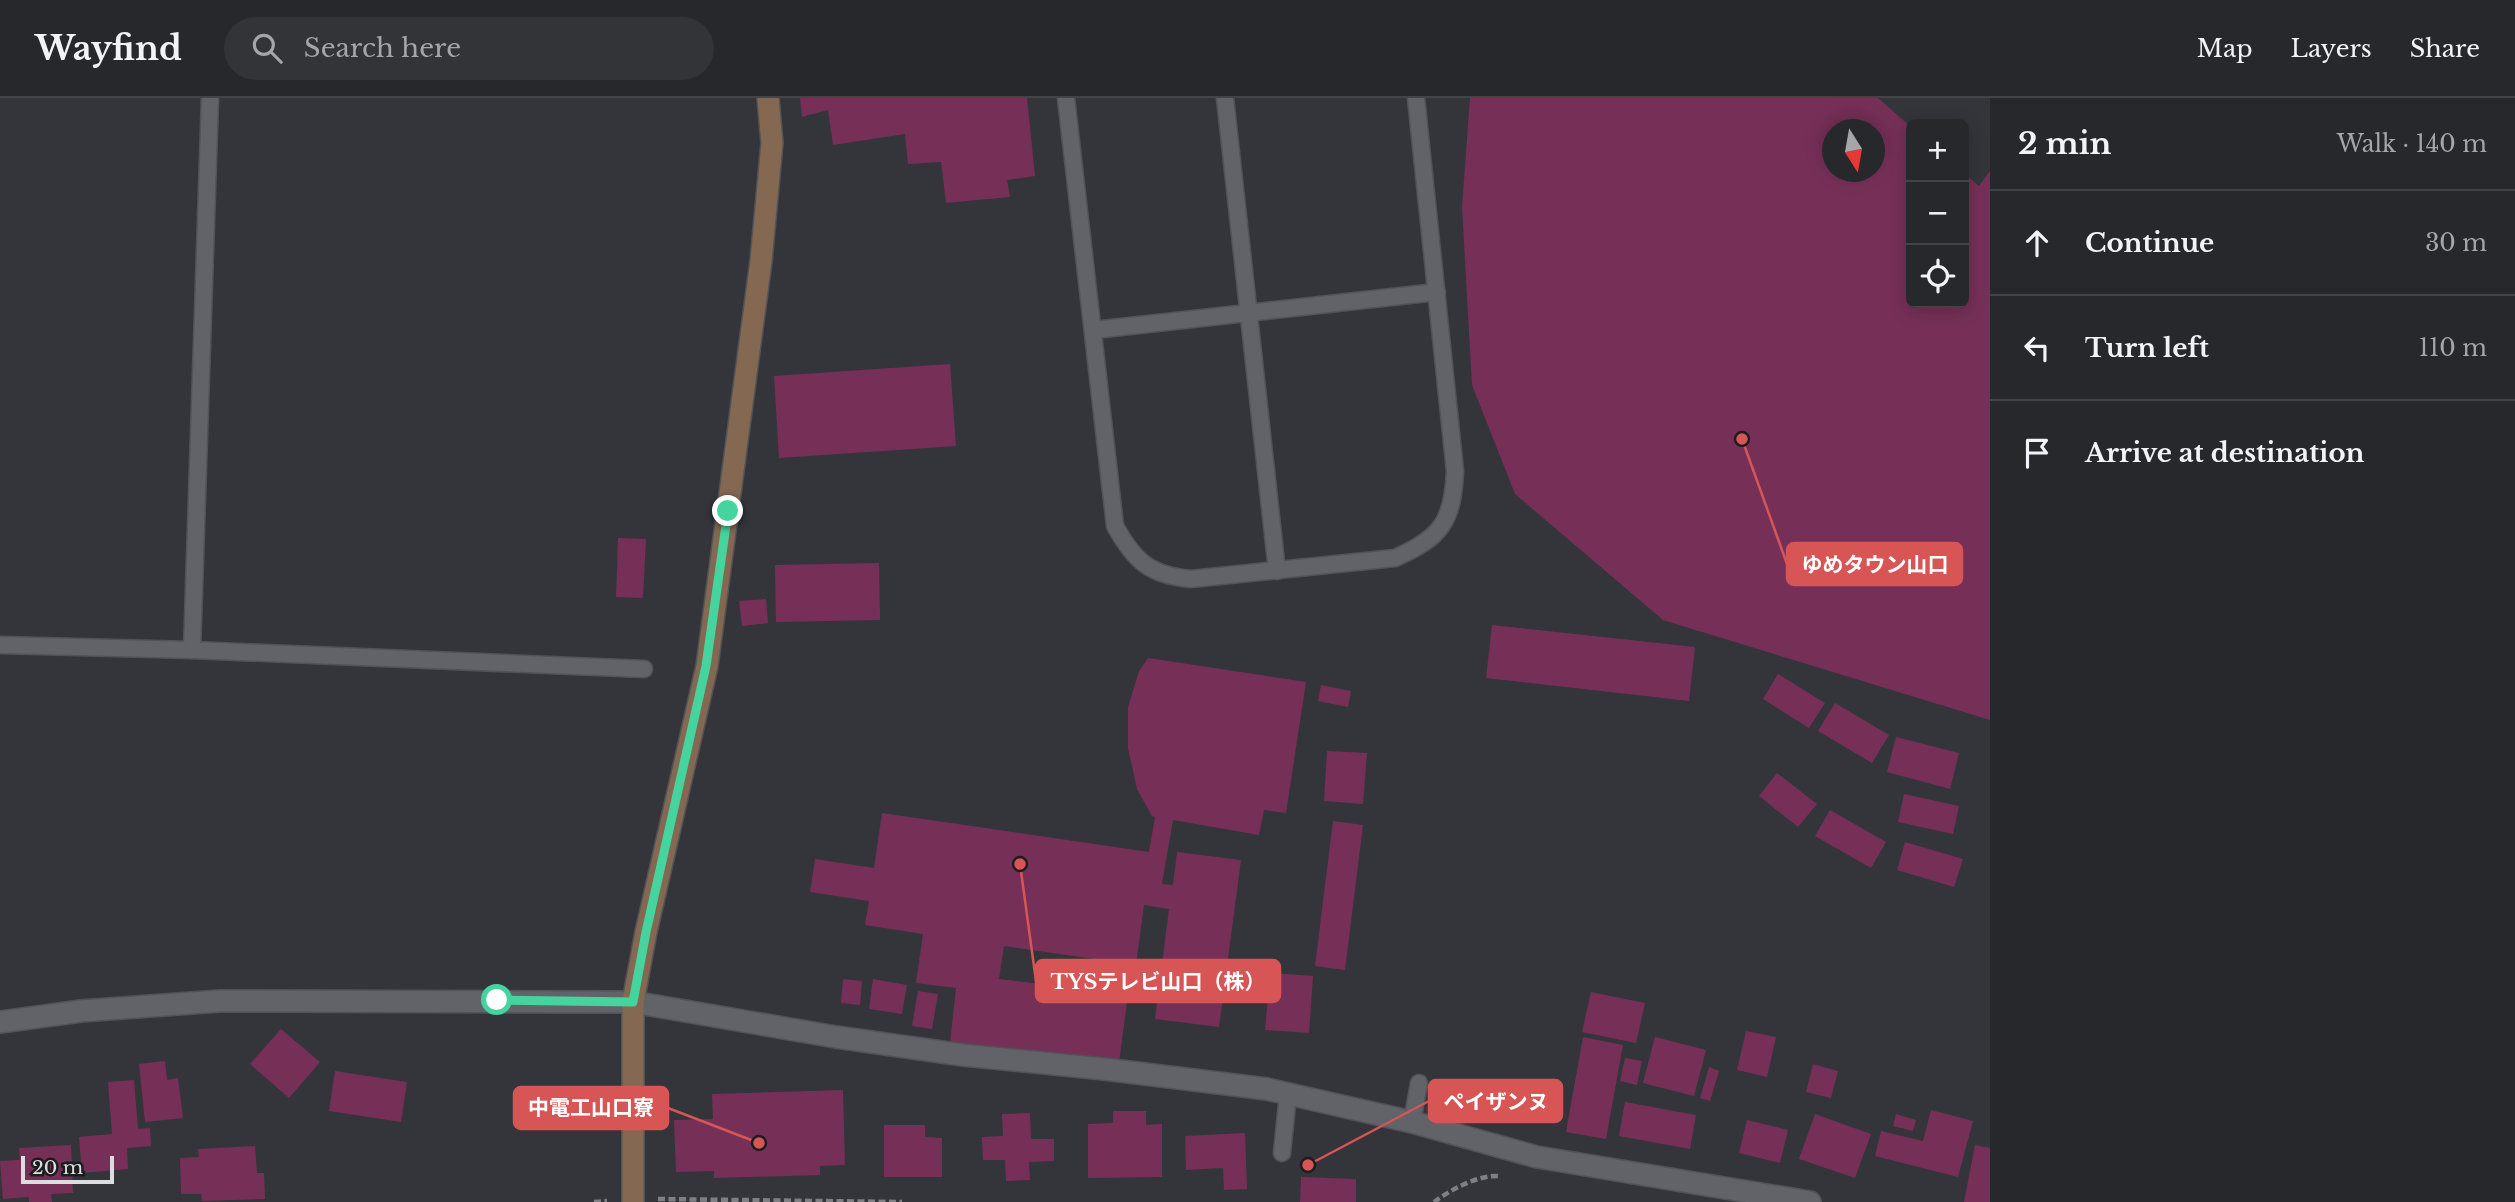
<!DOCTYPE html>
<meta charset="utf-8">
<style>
body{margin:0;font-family:"Libre Baskerville","Noto Sans JP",serif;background:#323438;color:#f1f3f6}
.controls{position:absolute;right:21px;top:21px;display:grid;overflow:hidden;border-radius:10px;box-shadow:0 4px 18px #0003}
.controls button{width:63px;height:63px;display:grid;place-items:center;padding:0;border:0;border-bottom:2px solid #424448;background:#26282c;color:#f1f3f6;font:35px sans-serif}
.compass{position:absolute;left:1822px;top:21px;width:63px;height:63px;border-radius:50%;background:#26282c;box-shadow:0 4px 18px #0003;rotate:169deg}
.scale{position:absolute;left:21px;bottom:18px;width:93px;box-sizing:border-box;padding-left:7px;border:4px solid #dcdde0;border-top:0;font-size:19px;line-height:24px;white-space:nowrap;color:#dcdde0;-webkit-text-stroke:5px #1c1d1f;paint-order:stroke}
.stop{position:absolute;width:21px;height:21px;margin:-16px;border:5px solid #46d49e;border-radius:50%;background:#fff}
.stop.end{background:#46d49e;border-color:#fff;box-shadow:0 2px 7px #0008}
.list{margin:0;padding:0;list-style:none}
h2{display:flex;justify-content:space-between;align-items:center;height:91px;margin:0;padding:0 28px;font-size:30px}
h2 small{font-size:23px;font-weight:400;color:#a4a6a9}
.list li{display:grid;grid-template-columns:46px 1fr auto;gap:21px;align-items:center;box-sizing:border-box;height:105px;padding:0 28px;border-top:2px solid #424448}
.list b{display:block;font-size:26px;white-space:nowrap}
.list em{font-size:23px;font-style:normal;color:#a4a6a9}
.icon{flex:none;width:38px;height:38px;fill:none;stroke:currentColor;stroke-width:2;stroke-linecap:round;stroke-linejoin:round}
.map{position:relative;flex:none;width:1990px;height:1104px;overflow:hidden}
header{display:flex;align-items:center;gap:42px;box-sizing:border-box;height:98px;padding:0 35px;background:#26282c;border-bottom:2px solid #424448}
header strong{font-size:33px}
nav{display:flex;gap:38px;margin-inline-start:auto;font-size:24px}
.search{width:490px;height:63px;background:#323438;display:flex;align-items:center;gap:18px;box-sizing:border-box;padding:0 24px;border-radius:38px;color:#a4a6a9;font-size:26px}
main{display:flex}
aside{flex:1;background:#26282c}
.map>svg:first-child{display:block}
.building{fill:#763057;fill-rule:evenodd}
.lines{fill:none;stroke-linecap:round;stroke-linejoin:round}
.lane-casing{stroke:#515356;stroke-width:19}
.street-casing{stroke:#515356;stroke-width:24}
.secondary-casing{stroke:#515356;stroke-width:24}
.path{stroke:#7e8084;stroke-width:4.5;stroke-dasharray:7 3.5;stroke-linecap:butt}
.lane{stroke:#616368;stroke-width:16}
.street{stroke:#616368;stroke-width:21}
.secondary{stroke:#846852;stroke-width:21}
.route{stroke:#46d49e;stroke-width:9}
.leader{fill:none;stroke:#d85556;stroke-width:2.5}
.callout-dot{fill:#d85556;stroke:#1c1d1f;stroke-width:2.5}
.callout{fill:#d85556;stroke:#d85556;stroke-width:2.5}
.callout-label{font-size:21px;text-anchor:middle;font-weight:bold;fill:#fff}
</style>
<header>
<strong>Wayfind</strong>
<div class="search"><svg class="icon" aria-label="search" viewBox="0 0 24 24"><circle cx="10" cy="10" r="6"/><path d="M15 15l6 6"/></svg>Search here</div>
<nav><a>Map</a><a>Layers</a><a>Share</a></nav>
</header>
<main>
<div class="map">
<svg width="1990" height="1104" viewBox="0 0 1990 1104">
<rect width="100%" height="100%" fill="#33353a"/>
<g class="building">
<path d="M800,0H1027L1035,78L1007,82L1010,99L946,105L941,64L908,66L905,36L833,47L828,12L802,19Z"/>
<path d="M1470,0H1878L1911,29V205H1964V75L1979,88L1990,73V622L1663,522L1515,396L1472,287L1462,109ZM1832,32H1874V74H1832Z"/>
<path d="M950,266L956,348L779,360L774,278Z"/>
<path d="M618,440L646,441L643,500L616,499Z"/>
<path d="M879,465L880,522L776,524L775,467Z"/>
<path d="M766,501L768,525L742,528L739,503Z"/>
<path d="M1492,527L1695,549L1689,603L1486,580Z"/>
<path d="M1148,560L1306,584L1286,715L1264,712L1259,737L1173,722L1162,786L1173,787L1177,754L1241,762L1219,929L1155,921L1169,811L1144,807L1136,867L1004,848L999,881L1128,896L1119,965L950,945L956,890L916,885L923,836L865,827L869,803L810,794L815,761L874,770L882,715L1149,754L1155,719L1152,718L1137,691L1128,650V609L1139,573Z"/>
<path d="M1778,576L1825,605L1809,630L1763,601Z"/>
<path d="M1321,587L1351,593L1348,609L1318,603Z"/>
<path d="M1835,605L1889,637L1872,665L1818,633Z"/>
<path d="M1896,639L1959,655L1950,691L1887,674Z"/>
<path d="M1327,653L1367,655L1363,706L1324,703Z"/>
<path d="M1777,675L1817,706L1798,729L1759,698Z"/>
<path d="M1904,696L1959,708L1953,736L1898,724Z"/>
<path d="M1830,712L1886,744L1871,770L1815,738Z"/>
<path d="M1333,723L1363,727L1345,872L1315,868Z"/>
<path d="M1905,744L1963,761L1954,789L1897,772Z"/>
<path d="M1270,875L1313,878L1309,935L1265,932Z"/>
<path d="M843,881L862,883L860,907L841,905Z"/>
<path d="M873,881L907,887L902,916L869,911Z"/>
<path d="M918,893L938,896L932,931L912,928Z"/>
<path d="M1591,894L1645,905L1636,945L1582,934Z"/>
<path d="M281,931L320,964L289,1000L250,966Z"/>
<path d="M1746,933L1776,939L1767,979L1737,972Z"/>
<path d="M1583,939L1623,947L1606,1041L1566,1034Z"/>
<path d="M1655,939L1706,952L1694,998L1643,985Z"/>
<path d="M1625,960L1642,963L1637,987L1620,983Z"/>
<path d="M165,963L167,982L178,980L183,1020L145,1024L139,966Z"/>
<path d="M1813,966L1838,973L1831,1000L1806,994Z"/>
<path d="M1709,969L1719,973L1710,1003L1700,1000Z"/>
<path d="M335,973L407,984L401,1024L329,1013Z"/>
<path d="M134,982L138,1031L150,1030L151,1048L127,1050L128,1071L82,1075L79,1039L112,1036L108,984Z"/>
<path d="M843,992L845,1067L820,1068V1077L714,1080V1073L676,1074L674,1022L713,1021L712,996Z"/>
<path d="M1625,1004L1696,1017L1690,1051L1619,1038Z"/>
<path d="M1931,1012L1973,1023L1958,1079L1875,1058L1881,1033L1923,1043Z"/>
<path d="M1113,1013H1146V1027L1162,1026V1079L1088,1080V1026L1113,1025Z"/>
<path d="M1030,1015L1031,1041H1054V1063L1029,1064L1030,1082L1006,1083L1005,1062H983L982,1039L1003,1038L1002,1016Z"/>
<path d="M1815,1016L1871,1036L1855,1080L1799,1061Z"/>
<path d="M1896,1016L1916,1022L1913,1033L1893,1028Z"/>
<path d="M1747,1022L1788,1032L1780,1065L1739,1055Z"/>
<path d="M884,1027H925V1039L942,1040V1079H884Z"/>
<path d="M1245,1035L1247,1091L1224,1092L1223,1070L1186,1072L1185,1038Z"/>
<path d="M71,1047L73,1095L51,1096L52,1104H29V1099L3,1101L0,1063L20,1062L19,1050Z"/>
<path d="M1975,1047L1990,1050V1104H1964Z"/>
<path d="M255,1048L257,1075H264L265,1101L202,1103L201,1096H181L180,1060L199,1059L198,1051Z"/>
<path d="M1301,1079L1356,1081V1104H1300Z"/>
</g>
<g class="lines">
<defs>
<g id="lane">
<path d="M1066,0L1115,428C1135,464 1150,477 1191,481L1395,460C1441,440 1453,423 1455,373L1416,0"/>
<path d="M1225,0L1277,473"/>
<path d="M1094,232L1437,194"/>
<path d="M0,547L192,552L644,571"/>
<path d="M192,552L210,0"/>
<path d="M1412,1024L1419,985"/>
<path d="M1282,1055L1288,996"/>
</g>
<path id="street" d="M0,924L81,913L220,903L633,904L836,939L963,957L1104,971L1267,991L1412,1024L1537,1059L1810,1104"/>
<path id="secondary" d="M633,1104V904L646,834L707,568L761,163L772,45L768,0"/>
</defs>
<use href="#lane" class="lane-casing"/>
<use href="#street" class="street-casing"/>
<use href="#secondary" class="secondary-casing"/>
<g class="path">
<path d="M658,1101L902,1104"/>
<path d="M594,1104L607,1103"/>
<path d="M1434,1104C1452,1091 1477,1077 1500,1078"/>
</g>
<use href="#lane" class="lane"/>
<use href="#street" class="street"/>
<use href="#secondary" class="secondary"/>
</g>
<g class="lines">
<path class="route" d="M497,902L633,904L646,834L706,568L728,413"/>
</g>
<path class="leader" d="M1742 341L1787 466M1020 766L1036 883M1308 1067L1429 1003M759 1045L668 1010"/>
<g class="callout-dot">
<circle cx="1742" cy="341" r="7"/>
<circle cx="1020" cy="766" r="7"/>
<circle cx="1308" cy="1067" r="7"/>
<circle cx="759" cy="1045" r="7"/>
</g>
<g class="callout">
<rect x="1787" y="445" width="175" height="42" rx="7"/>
<rect x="1036" y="862" width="244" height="42" rx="7"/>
<rect x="1429" y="982" width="133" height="42" rx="7"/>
<rect x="514" y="989" width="154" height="42" rx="7"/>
</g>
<g class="callout-label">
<text x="1875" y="474">ゆめタウン山口</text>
<text x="1158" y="891">TYSテレビ山口（株）</text>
<text x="1496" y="1011">ペイザンヌ</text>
<text x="591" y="1017">中電工山口寮</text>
</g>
</svg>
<div class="controls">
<button>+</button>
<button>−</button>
<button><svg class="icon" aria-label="locate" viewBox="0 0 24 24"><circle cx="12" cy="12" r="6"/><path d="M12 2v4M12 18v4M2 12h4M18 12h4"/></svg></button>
</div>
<svg class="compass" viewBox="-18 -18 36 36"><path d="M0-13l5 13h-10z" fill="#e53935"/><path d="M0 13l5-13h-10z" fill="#a4a6a9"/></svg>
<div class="scale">20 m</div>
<div class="stop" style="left:497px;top:902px"></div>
<div class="stop end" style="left:728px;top:413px"></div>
</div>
<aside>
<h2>2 min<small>Walk · 140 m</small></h2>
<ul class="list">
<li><svg class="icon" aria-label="ahead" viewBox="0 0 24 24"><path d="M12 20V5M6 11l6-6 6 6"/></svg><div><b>Continue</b></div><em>30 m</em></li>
<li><svg class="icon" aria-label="left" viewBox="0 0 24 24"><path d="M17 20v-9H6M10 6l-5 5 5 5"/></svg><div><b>Turn left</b></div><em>110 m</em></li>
<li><svg class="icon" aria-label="arrive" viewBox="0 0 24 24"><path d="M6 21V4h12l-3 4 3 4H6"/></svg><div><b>Arrive at destination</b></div></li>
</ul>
</aside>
</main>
